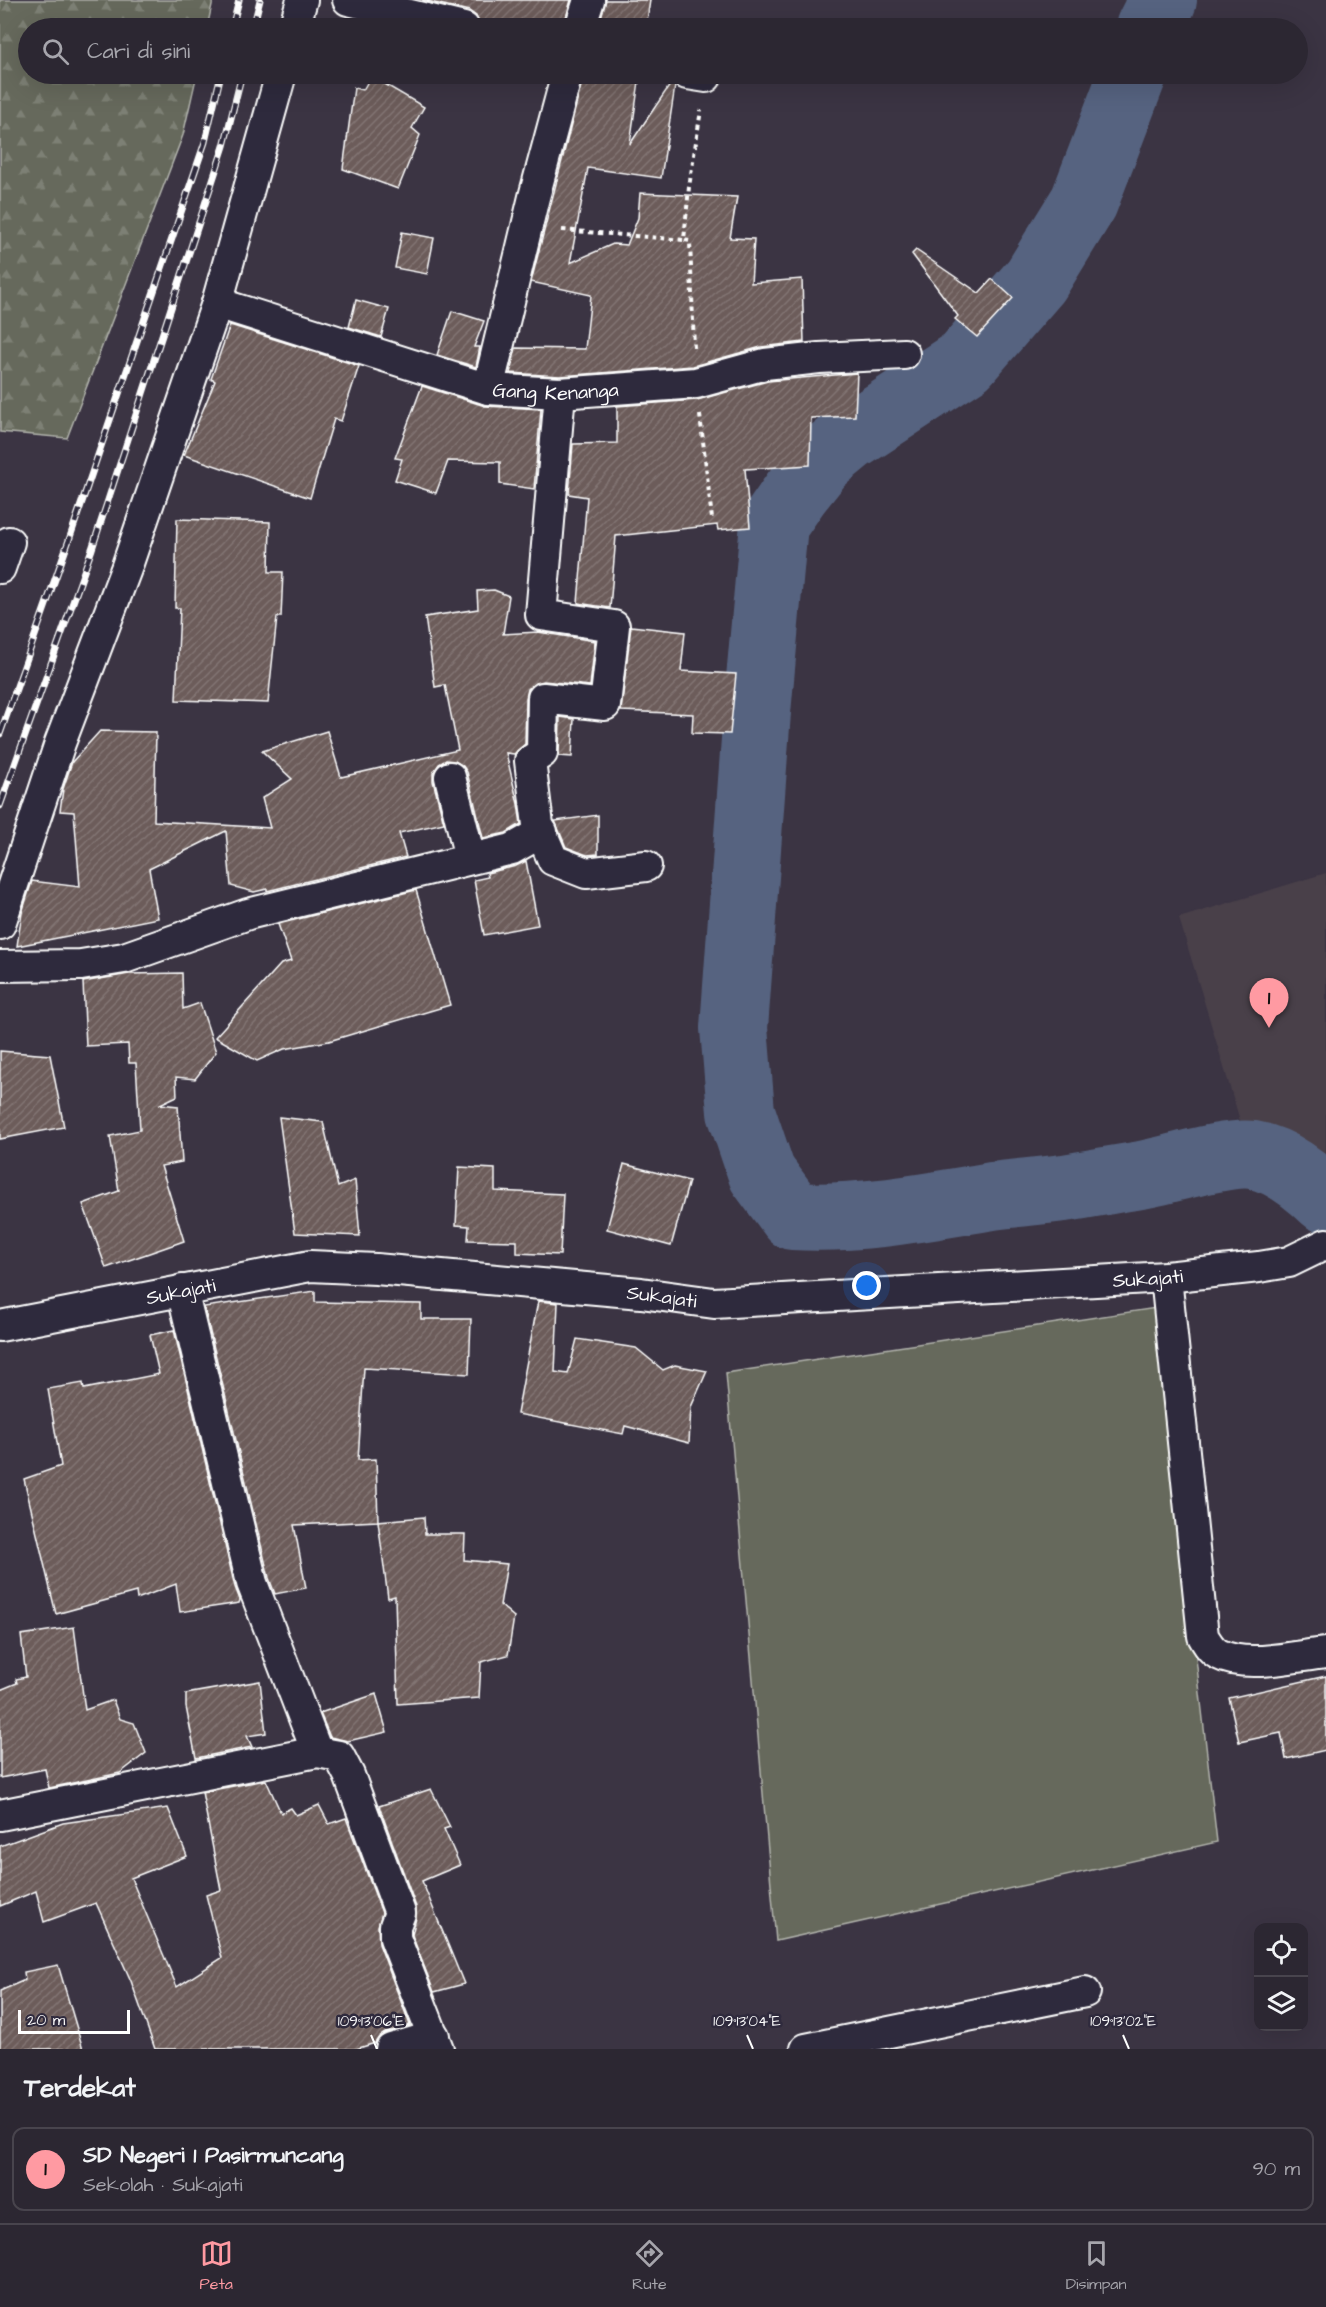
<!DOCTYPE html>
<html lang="id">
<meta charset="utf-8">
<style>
body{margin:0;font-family:"Architects Daughter",sans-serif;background:#38333e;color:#f1f3f6}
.controls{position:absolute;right:18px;bottom:18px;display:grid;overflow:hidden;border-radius:12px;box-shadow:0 6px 24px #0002}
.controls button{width:54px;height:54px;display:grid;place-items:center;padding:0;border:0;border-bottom:2px solid #48444d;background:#2c2732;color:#f1f3f6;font:30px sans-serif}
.scale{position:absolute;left:18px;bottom:15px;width:112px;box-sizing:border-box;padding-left:6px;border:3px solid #fff;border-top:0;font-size:16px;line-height:21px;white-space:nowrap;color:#fff;-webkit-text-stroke:4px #2f2a3d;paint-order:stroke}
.you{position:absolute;left:867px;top:1286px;width:21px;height:21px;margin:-15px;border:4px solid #fff;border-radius:50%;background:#1a73e8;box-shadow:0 0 0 9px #1a73e833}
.badge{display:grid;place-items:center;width:39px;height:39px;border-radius:50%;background:#ff9aa2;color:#111;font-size:20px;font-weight:700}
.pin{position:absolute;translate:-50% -50px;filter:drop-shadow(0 2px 3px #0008)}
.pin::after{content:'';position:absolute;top:32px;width:21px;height:18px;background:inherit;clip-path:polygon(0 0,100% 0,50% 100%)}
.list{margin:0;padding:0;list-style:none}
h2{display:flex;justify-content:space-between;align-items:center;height:78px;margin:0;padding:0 24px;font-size:26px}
h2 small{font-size:20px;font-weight:400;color:#a6a5ac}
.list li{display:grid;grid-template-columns:39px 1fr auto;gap:18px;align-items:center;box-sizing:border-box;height:84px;margin:0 12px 12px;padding:0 12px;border:2px solid #48444d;border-radius:12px}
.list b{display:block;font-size:22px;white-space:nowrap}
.list p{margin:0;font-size:20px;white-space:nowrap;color:#a6a5ac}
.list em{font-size:20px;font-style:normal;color:#a6a5ac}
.icon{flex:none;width:33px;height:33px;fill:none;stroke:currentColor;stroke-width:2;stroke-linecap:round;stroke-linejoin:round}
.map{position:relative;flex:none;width:1326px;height:2049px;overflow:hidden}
.search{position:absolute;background:#2c2732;box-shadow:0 6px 24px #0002;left:18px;right:18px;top:18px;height:66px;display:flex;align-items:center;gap:15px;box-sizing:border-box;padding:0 21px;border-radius:33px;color:#a6a5ac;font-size:22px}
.sheet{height:174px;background:#2c2732}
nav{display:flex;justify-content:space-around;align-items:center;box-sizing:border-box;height:84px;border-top:2px solid #48444d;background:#2c2732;font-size:16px;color:#a6a5ac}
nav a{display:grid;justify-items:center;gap:3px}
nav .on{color:#ff9aa2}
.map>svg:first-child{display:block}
.built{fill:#4a404a}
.grass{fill:#66695b;stroke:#b2b4ad;stroke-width:1.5}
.forest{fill:url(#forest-firs);stroke:#b2b4ad;stroke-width:1.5}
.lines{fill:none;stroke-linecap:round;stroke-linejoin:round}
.river{stroke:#566480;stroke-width:68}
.building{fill:url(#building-hatch);stroke:#fff;stroke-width:1.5}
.minor-casing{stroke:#fff;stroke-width:34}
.path{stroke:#fff;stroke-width:4;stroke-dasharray:4.5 4.5;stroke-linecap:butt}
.minor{stroke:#2f2a3d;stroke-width:30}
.rail-casing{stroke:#fff;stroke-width:7}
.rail{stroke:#2f2a3d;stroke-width:4.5;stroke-dasharray:14;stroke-linecap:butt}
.ticks{fill:none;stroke:#fff;stroke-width:2}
.labels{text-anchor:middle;stroke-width:5;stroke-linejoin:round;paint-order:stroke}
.street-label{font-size:20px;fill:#fff;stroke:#2f2a3d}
.ticks-label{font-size:15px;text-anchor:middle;fill:#fff;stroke:#2f2a3d;stroke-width:5;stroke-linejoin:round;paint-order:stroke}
</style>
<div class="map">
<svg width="1326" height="2049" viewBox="0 0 1326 2049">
<defs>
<pattern id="forest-firs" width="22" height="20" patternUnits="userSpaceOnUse" patternTransform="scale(1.5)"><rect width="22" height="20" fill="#66695b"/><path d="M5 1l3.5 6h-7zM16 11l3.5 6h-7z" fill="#7d8074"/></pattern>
<pattern id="building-hatch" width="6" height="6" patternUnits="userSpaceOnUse" patternTransform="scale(1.5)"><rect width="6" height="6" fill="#6c5c5a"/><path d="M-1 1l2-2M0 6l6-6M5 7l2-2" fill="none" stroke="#827473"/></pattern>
</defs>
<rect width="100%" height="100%" fill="#3b3443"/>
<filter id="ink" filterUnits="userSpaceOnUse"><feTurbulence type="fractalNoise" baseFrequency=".0167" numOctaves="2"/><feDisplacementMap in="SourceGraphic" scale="12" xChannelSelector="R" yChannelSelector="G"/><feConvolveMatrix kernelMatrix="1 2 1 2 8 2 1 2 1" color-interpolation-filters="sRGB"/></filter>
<g filter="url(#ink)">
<path class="built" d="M1326,873V1168L1245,1137L1179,918Z"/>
<path class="grass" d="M1156,1308L1217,1842L776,1941L726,1373Z"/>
<path class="forest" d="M0,0H213L207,28H28V74H197L183,135L67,438L0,432Z"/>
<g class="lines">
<g class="river">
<path d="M1149,28L1163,0"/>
<path d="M1133,74L1084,202L1036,280L966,361L849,438L820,462L796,492L774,524L757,712L734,1028L741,1112L762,1174L793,1216C860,1220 926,1207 992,1196C1016,1193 1040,1191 1064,1188C1090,1184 1115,1179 1141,1175C1170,1170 1226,1151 1253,1155C1281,1160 1306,1180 1326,1199"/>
</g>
</g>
<g class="building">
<path d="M422,0H571L563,28H481L476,16L469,11Z"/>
<path d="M606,0H650L646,28H598Z"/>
<path d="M584,74H640L630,144L672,82L675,86L661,178L588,168L570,263L613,244L627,245L638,218L640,193L737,197L730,238L754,239L751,283L802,279L804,342L761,347L693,366L560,376L510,373L516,348L585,349L591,295L531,282Z"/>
<path d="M371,76L424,107L412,128L420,135L398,189L343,169L354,88L363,90Z"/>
<path d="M402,232L434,238L427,274L395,268Z"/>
<path d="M916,250L979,293L992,279L1013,298L977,337L955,319L958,316L912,254Z"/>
<path d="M356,300L389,309L381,337L349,327Z"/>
<path d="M452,311L484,321L474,347H480L476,367L437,355Z"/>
<path d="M230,325L359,366L341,421L334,419L310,498L184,455L215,381L211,379Z"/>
<path d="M857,373L855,416L811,418L810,465L745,469L750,527L718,530L717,525L616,536L610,608L578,603L587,497L569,494L573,444L617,443V406L697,400L768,381Z"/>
<path d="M422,386L485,406L541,409L534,489L500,484V462L448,461L436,493L395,480L402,459L395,458Z"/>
<path d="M177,519L270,522L269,572H283L281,617H277L268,703L176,700L180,608H175Z"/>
<path d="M494,590L509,596L503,634L538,632L595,641L590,686L544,681L535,683L528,689L526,698L525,744L514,754L506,753L518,804L521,824L506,833L483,838L467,772L463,766L455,761L446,760L439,764L433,773V781L444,823L399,833L406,857L267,891V889L254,892L231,886L226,831L149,869L158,918L17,946L22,913L32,881L80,887L74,812L60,811L63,789L72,762L100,731L156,732L154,821L270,828L262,798L292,779L262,751L327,731L341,777L458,750L445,685L435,687L425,617L478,609L477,591Z"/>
<path d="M631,626L685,632L681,671L736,674L730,734L692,733L693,714L621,711Z"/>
<path d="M560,717L574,719L572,757L559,756Z"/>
<path d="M598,815V854L587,855L566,847L555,821Z"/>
<path d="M526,861L538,925L484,935L474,880L488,877L487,873L516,866Z"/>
<path d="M416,890L450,1005L329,1041L284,1049L257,1061L215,1037L281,964L291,961L278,924Z"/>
<path d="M182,973L183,1009L200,1003L216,1052L195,1079L176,1077L177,1096L160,1104L178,1106L182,1162L161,1166L184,1241L106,1268L83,1204L119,1191L110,1136L140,1130L136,1063H129L128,1044L86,1046L83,982L129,974Z"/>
<path d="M0,1051L50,1055L64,1127L0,1139Z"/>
<path d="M279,1117L323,1122L338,1187L355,1180L360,1236L295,1233Z"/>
<path d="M624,1164L689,1181L671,1246L607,1229Z"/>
<path d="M459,1167L495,1169V1191L563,1194L560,1255L517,1253V1241L468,1240L469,1226L456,1225Z"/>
<path d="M315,1291V1302L421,1304V1319H471L469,1374L364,1368L358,1460L376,1459L378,1521L294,1525L306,1588L275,1594L269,1578L204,1307Z"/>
<path d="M538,1301L558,1303L555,1372L568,1374L577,1339L636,1348L663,1370L675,1365L707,1371L691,1407L689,1443L625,1426L623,1434L517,1414Z"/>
<path d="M174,1330L235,1587L240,1600L239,1603L180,1612L176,1584L137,1599L136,1592L56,1614L24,1479L61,1466L48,1389L83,1383L84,1389L159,1374L150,1335Z"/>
<path d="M424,1517L425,1534H465L464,1560L507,1564L500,1605L514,1617L508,1655L481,1662L479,1698L398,1704L395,1596L388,1598L378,1521Z"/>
<path d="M74,1627L85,1710L113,1700L120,1719L134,1723L146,1753L120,1773L49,1788L45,1769L0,1778V1690L17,1683L16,1679L26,1677L21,1635Z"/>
<path d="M1326,1676V1750L1286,1759L1281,1733L1239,1742L1229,1698Z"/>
<path d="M260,1681L266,1733L247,1736L252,1747L196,1758L186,1707V1694Z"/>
<path d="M376,1694L387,1732L348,1741L330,1737L320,1713Z"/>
<path d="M266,1780L281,1813L291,1808L296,1815L319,1805L329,1824L346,1818L382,1913L378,1926L379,1944L410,2025L385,2033L379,2037L375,2043L356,2049H155L131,1981L96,1903L44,1922L36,1891L0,1906V1846L63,1823L168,1808L187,1856L131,1878L177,1987L222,1958L206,1895L221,1890L202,1792Z"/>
<path d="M431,1789L450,1827L444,1829L460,1865L422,1881L464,1984L434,1992L412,1935L416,1918V1907L379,1806Z"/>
<path d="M58,1965L83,2049H0V1991L25,1980L24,1972Z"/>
</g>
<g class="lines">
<defs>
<g id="minor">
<path d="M348,0L464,28"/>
<path d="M294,28L302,0"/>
<path d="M580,28L589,0"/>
<path d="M687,74L706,77"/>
<path id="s1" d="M217,303L488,389L560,393L696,383L765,364L819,358L904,354"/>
<path d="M488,389L534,197L567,74"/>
<path d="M560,393L541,615L614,626L605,705L543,698L542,753L530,761L538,825L553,860L586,873L646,866"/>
<path d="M0,568L9,542"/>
<path d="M450,777L470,858"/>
<path d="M0,924L60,743L126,569L217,303L281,74"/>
<path d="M0,966L81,965L124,958L248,914L512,849L542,832"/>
<path d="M1166,1277L1203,1636C1207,1643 1211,1650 1218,1654C1246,1669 1295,1656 1326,1653"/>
<path d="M182,1290L252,1583L317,1752L339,1756L349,1775L400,1913L395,1926V1938L438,2049"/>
<path id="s2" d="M0,1326L310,1266L376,1269L641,1293L714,1303L1166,1277L1259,1267L1289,1262L1326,1244"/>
<path d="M0,1815L317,1752"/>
<path d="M391,2049L434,2036"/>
<path d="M806,2049L1085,1992"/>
</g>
</defs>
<use href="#minor" class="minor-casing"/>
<g class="path">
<path d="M562,230L684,240"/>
<path d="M694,348L690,241L684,240L689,187L701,110"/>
<path d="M700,415L712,519"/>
</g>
<use href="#minor" class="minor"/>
<defs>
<g id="rail">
<path d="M232,28L239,0"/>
<path d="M253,28L260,0"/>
<path d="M0,734L69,540L205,142L221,74"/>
<path d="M0,806L92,549L224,146L242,74"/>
</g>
</defs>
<use href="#rail" class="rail-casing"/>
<use href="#rail" class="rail"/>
</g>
</g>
<path class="ticks" d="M371,2035L377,2049M747,2035L753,2049M1123,2035L1129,2049"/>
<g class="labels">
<g class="street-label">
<text dy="7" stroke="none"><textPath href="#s1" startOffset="352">Gang Kenanga</textPath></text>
<text dy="7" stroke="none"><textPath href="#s2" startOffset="1156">Sukajati</textPath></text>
<text dy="7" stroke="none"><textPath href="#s2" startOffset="184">Sukajati</textPath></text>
<text dy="7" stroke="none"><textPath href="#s2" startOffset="669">Sukajati</textPath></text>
</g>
</g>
<g class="ticks-label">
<text x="371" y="2026">109°13'06"E</text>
<text x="747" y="2026">109°13'04"E</text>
<text x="1123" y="2026">109°13'02"E</text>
</g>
</svg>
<div class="controls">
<button><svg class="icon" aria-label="locate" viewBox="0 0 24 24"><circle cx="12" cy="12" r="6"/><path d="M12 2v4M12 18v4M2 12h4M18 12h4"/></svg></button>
<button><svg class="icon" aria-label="layers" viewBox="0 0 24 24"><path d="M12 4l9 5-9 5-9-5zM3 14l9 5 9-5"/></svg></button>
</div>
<div class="scale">20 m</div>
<div class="you"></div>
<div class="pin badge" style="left:1269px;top:1028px">1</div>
<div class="search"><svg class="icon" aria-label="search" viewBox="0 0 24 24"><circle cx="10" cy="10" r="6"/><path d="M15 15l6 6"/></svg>Cari di sini</div>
</div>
<section class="sheet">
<h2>Terdekat<small></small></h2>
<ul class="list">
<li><span class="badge">1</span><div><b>SD Negeri 1 Pasirmuncang</b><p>Sekolah · Sukajati</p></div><em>90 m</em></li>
</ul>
</section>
<nav>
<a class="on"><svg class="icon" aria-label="map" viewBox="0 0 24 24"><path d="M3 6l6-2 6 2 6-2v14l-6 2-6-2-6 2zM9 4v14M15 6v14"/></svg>Peta</a>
<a><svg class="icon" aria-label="directions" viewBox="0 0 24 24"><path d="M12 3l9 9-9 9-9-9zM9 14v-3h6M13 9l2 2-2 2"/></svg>Rute</a>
<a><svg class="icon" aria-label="saved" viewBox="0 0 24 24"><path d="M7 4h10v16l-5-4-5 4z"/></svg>Disimpan</a>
</nav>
